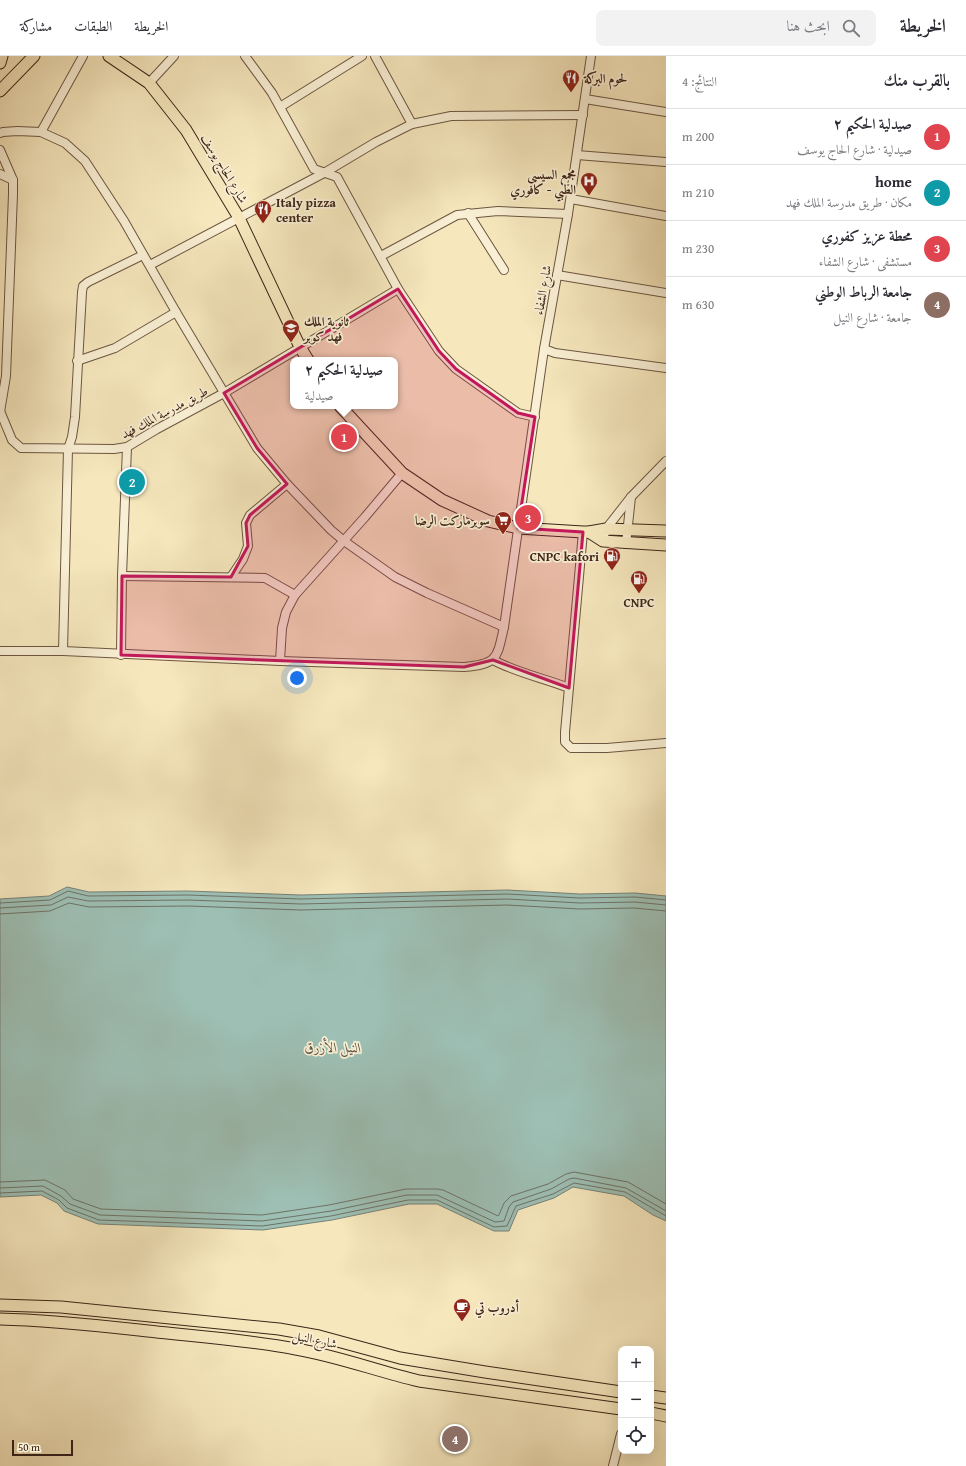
<!DOCTYPE html>
<html lang="ar">
<meta charset="utf-8">
<style>
body{margin:0;font-family:"Gentium Book Plus",Amiri,serif;background:#f2f2f3;color:#2b2b33;direction:rtl}
.controls{position:absolute;right:12px;bottom:12px;display:grid;overflow:hidden;border-radius:8px;box-shadow:0 4px 16px #0002}
.controls button{width:36px;height:36px;display:grid;place-items:center;padding:0;border:0;border-bottom:1px solid #e1e1e2;background:#fff;color:#2b2b33;font:20px sans-serif}
.scale{position:absolute;left:12px;bottom:10px;width:61px;box-sizing:border-box;padding-left:4px;border:2px solid #3e2518;border-top:0;font-size:11px;line-height:14px;white-space:nowrap;color:#3e2518;-webkit-text-stroke:3px #f9efd4;paint-order:stroke}
.you{position:absolute;left:297px;top:622px;width:14px;height:14px;margin:-10px;border:3px solid #fff;border-radius:50%;background:#1a73e8;box-shadow:0 0 0 6px #1a73e833}
.badge{display:grid;place-items:center;width:26px;height:26px;border-radius:50%;background:#8f2418;color:#fff;font-size:13px;font-weight:700}
.pin{position:absolute;translate:-50% -50%;border:2px solid #fff;box-shadow:0 1px 4px #0006}
.popup{position:absolute;left:290px;top:301px;width:108px;height:52px;box-sizing:border-box;display:grid;place-content:center;border-radius:8px;background:#fff;filter:drop-shadow(0 1px 3px #0005);font-size:13px;white-space:nowrap;color:#7c7c81}
.popup b{font-size:15px;color:#2b2b33}
.popup::after{content:'';position:absolute;left:50%;top:100%;margin-left:-8px;border:8px solid transparent;border-top-color:#fff}
.list{margin:0;padding:0;list-style:none}
h2{display:flex;justify-content:space-between;align-items:center;height:52px;margin:0;padding:0 16px;font-size:17px}
h2 small{font-size:13px;font-weight:400;color:#7c7c81}
.list li{display:grid;grid-template-columns:26px 1fr auto;gap:12px;align-items:center;box-sizing:border-box;height:56px;padding:0 16px;border-top:1px solid #e1e1e2}
.list b{display:block;font-size:15px;white-space:nowrap}
.list p{margin:0;font-size:13px;white-space:nowrap;color:#7c7c81}
.list em{font-size:13px;font-style:normal;color:#7c7c81}
.icon{flex:none;width:22px;height:22px;fill:none;stroke:currentColor;stroke-width:2;stroke-linecap:round;stroke-linejoin:round}
.map{position:relative;flex:none;width:666px;height:1410px;overflow:hidden;direction:ltr}
header{display:flex;align-items:center;gap:24px;box-sizing:border-box;height:56px;padding:0 20px;background:#fff;border-bottom:1px solid #e1e1e2}
header strong{font-size:19px}
nav{display:flex;gap:22px;margin-inline-start:auto;font-size:14px}
.search{width:280px;height:36px;background:#f2f2f3;display:flex;align-items:center;gap:10px;box-sizing:border-box;padding:0 14px;border-radius:8px;color:#7c7c81;font-size:15px}
main{display:flex}
aside{flex:1;background:#fff}
.map>svg:first-child{display:block}
.water{fill:#9dbfb4;stroke:#778176}
.lines{fill:none;stroke-linecap:round;stroke-linejoin:round}
.shore{stroke:#6e7266;stroke-width:1}
.minor-casing{stroke:#6c5641;stroke-width:10}
.major-casing{stroke:#3e2518;stroke-width:13}
.minor{stroke:#f9efd4;stroke-width:8}
.major{stroke:#f6e7bd;stroke-width:11}
.marked{fill:#c2185b;fill-opacity:0.2;stroke:#c2185b;stroke-width:3;stroke-linejoin:round}
.labels{text-anchor:middle;stroke-width:3.5;stroke-linejoin:round;paint-order:stroke}
.poi-label{font-size:13px;font-weight:bold;fill:#3e2518;stroke:#f9efd4;text-anchor:start}
.street-label{font-size:13px;fill:#3e2518;stroke:#f9efd4}
.water-label{font-size:14px;font-style:italic;fill:#5a5347;stroke:#f9efd4}
</style>
<header>
<strong>الخريطة</strong>
<div class="search"><svg class="icon" aria-label="search" viewBox="0 0 24 24"><circle cx="10" cy="10" r="6"/><path d="M15 15l6 6"/></svg>ابحث هنا</div>
<nav><a>الخريطة</a><a>الطبقات</a><a>مشاركة</a></nav>
</header>
<main>
<aside>
<h2>بالقرب منك<small>النتائج: 4</small></h2>
<ul class="list">
<li><span class="badge" style="background:#e0444e">1</span><div><b>صيدلية الحكيم ٢</b><p>صيدلية · شارع الحاج يوسف</p></div><em>200 m</em></li>
<li><span class="badge" style="background:#0f9aa8">2</span><div><b>home</b><p>مكان · طريق مدرسة الملك فهد</p></div><em>210 m</em></li>
<li><span class="badge" style="background:#e0444e">3</span><div><b>محطة عزيز كفوري</b><p>مستشفى · شارع الشفاء</p></div><em>230 m</em></li>
<li><span class="badge" style="background:#8d6e63">4</span><div><b>جامعة الرباط الوطني</b><p>جامعة · شارع النيل</p></div><em>630 m</em></li>
</ul>
</aside>
<div class="map">
<svg width="666" height="1410" viewBox="0 0 666 1410">
<rect width="100%" height="100%" fill="#f6e7bd"/>
<filter id="stains"><feTurbulence type="fractalNoise" baseFrequency=".005" numOctaves="4"/><feColorMatrix values="0 0 0 0 .2 0 0 0 0 .09 0 0 0 0 .02 0 0 0 .5 -.17"/></filter>
<radialGradient id="worn" r=".72"><stop offset=".6" stop-color="#630" stop-opacity="0"/><stop offset="1" stop-color="#630" stop-opacity=".3"/></radialGradient>
<path class="water" d="M67,831L89,836L188,835L301,839L507,834L580,838L635,837L666,840V1165L653,1159L624,1140L573,1131L554,1142L518,1154L509,1175H494L437,1148H409L332,1164L263,1174L98,1168L64,1155L57,1147L41,1139L0,1141V843L49,840Z"/>
<g class="lines">
<g class="shore">
<path d="M0,847L50,844L68,835L88,840L188,839L301,843L507,838L580,842L635,841L666,844"/>
<path d="M0,852L51,849L68,841L88,845L188,844L301,848L507,843L580,847L635,846L666,849"/>
<path d="M0,858L50,855L69,847L89,851L188,850L301,854L507,849L580,853L634,852L666,855"/>
<path d="M0,1126L45,1124L65,1134L73,1143L101,1153L262,1159L329,1149L406,1133H437L443,1134L498,1160L499,1159L504,1147L511,1140L548,1128L566,1118L574,1116L628,1126L666,1148"/>
<path d="M0,1132L43,1130L61,1140L70,1148L100,1159L262,1165L331,1155L407,1139H437L495,1166L504,1165L509,1151L513,1146L551,1133L569,1123L574,1122L626,1132L666,1155"/>
<path d="M0,1137L42,1135L59,1144L67,1152L99,1164L262,1170L331,1160L408,1144H437L494,1171L507,1170L516,1150L553,1138L574,1127L625,1136L666,1160"/>
</g>
<defs>
<g id="minor">
<path d="M245,0L272,37L314,113L337,121L398,233L439,295L456,313L518,357L535,361"/>
<path d="M375,0L412,68"/>
<path d="M149,27L174,0"/>
<path d="M585,43L666,56"/>
<path d="M280,51L362,0"/>
<path d="M41,76L83,0"/>
<path d="M0,77L3,76L17,75L41,76L65,87L85,105L124,165L176,256L257,392L287,428L331,474L344,485L395,521L427,537L504,571"/>
<path d="M0,94L13,124V138L6,320L0,356"/>
<path d="M577,99L666,106"/>
<path d="M0,118L13,124"/>
<path d="M571,143L666,160"/>
<path d="M468,157L504,214"/>
<path d="M381,200L457,159L498,155L568,158"/>
<path d="M150,209L324,117L376,86L412,68L451,60L583,59"/>
<path d="M557,219L666,237"/>
<path d="M544,293L555,297L666,312"/>
<path d="M77,305L115,292L176,256"/>
<path d="M0,355L12,384L21,392L114,393L127,391L157,373L224,337L398,233"/>
<path d="M583,476L565,676V686L571,692H607L666,687"/>
<path d="M605,477L606,473L631,441L666,405"/>
<path d="M626,488L631,441"/>
<path d="M122,520L265,522L295,539L365,461L402,417"/>
<path d="M231,521L243,503L248,490L246,467L250,459L287,428"/>
<path d="M0,595H63L280,605L464,611C498,608 497,602 504,571L544,293L568,158L591,0"/>
<path d="M63,595L68,393L72,381L75,361L82,236L83,230L88,226L143,199"/>
<path d="M121,599L122,520L127,391"/>
<path d="M493,604C517,617 544,622 569,632"/>
<path d="M280,605L282,572L286,556L295,539"/>
<path d="M613,1410L621,1378"/>
</g>
<g id="major">
<path d="M109,0L149,27L186,74L239,162L300,291L308,304"/>
<path d="M0,7L2,0"/>
<path d="M0,35L34,0"/>
<path d="M340,350L402,417L442,444L488,465L518,472L583,476H589L606,473L666,475"/>
<path d="M589,476L603,485L666,489"/>
<path d="M0,1249L61,1251L279,1273L319,1280L400,1302L485,1316L621,1336"/>
<path d="M0,1263C47,1264 93,1269 139,1274C191,1280 244,1283 296,1293C337,1300 377,1315 419,1325L621,1353"/>
<path d="M651,1340L666,1342"/>
<path d="M651,1357L666,1360"/>
</g>
</defs>
<use href="#minor" class="minor-casing"/>
<use href="#major" class="major-casing"/>
<use href="#minor" class="minor"/>
<use href="#major" class="major"/>
</g>
<path class="marked" d="M398,233L439,295L456,313L518,357L535,361L518,472L583,476L569,632L493,604L464,611L121,599L122,520L231,521L248,490L246,467L250,459L287,428L257,392L224,337Z"/>
<defs>
<symbol id="restaurant-pin" viewBox="-11 -11 22 30"><path d="M0 17L-7.5 6A9.5 9.5 0 1 1 7.5 6Z" fill="#8f2418" stroke="#f9efd4"/><path d="M-5-6h1v4h1v-4h1v4h1v-4h1v5L-1.5 .5V6h-2V.5L-5-1ZM5-6V6H3V1.5H1.5Q1.5-4 5-6Z" fill="#fff"/></symbol>
<symbol id="hospital-pin" viewBox="-11 -11 22 30"><path d="M0 17L-7.5 6A9.5 9.5 0 1 1 7.5 6Z" fill="#8f2418" stroke="#f9efd4"/><path d="M-5-5h3v3.5h4V-5h3V5h-3V1.5h-4V5h-3Z" fill="#fff"/></symbol>
<symbol id="school-pin" viewBox="-11 -11 22 30"><path d="M0 17L-7.5 6A9.5 9.5 0 1 1 7.5 6Z" fill="#8f2418" stroke="#f9efd4"/><path d="M0-5L7-2L0 1L-7-2ZM-4 1L0 2.5L4 1V4Q0 6-4 4Z" fill="#fff"/></symbol>
<symbol id="supermarket-pin" viewBox="-11 -11 22 30"><path d="M0 17L-7.5 6A9.5 9.5 0 1 1 7.5 6Z" fill="#8f2418" stroke="#f9efd4"/><path d="M-6-5.5h2.5l.6 2H6L4.5 2H-2.5L-4.4-4H-6ZM-1.5 3.2a1.3 1.3 0 1 0 .1 0ZM3 3.2a1.3 1.3 0 1 0 .1 0Z" fill="#fff"/></symbol>
<symbol id="fuel-pin" viewBox="-11 -11 22 30"><path d="M0 17L-7.5 6A9.5 9.5 0 1 1 7.5 6Z" fill="#8f2418" stroke="#f9efd4"/><path d="M-5.5-6h7V0h2V4h1.3V-2.5L3-4.5l.8-.8L6-3V5H2.5V1h-1V6h-7ZM-4.2-4.7v3.2H.2V-4.7Z" fill="#fff"/></symbol>
<symbol id="cafe-pin" viewBox="-11 -11 22 30"><path d="M0 17L-7.5 6A9.5 9.5 0 1 1 7.5 6Z" fill="#8f2418" stroke="#f9efd4"/><path d="M-5.5-4.5H6V0H3Q3 3.5 0 3.5H-2.5Q-5.5 3.5-5.5 0ZM3-3.2v2h1.7v-2ZM-6 4.5H4V6H-6Z" fill="#fff"/></symbol>
</defs>
<g fill-rule="evenodd">
<use href="#restaurant-pin" x="561" y="12" width="20" height="27"/>
<use href="#hospital-pin" x="579" y="115" width="20" height="27"/>
<use href="#restaurant-pin" x="253" y="143" width="20" height="27"/>
<use href="#school-pin" x="281" y="262" width="20" height="27"/>
<use href="#supermarket-pin" x="493" y="454" width="20" height="27"/>
<use href="#fuel-pin" x="602" y="490" width="20" height="27"/>
<use href="#fuel-pin" x="629" y="513" width="20" height="27"/>
<use href="#cafe-pin" x="452" y="1241" width="20" height="27"/>
</g>
<g class="labels">
<g class="poi-label">
<text x="584" y="27">لحوم البركة</text>
<text x="576" y="123" text-anchor="end">مجمع السيسي<tspan x="576" dy="15">الطبي - كافوري</tspan></text>
<text x="276" y="151">Italy pizza<tspan x="276" dy="15">center</tspan></text>
<text x="304" y="270">ثانوية الملك<tspan x="304" dy="15">فهد كوبر</tspan></text>
<text x="490" y="469" text-anchor="end">سوبرماركت الرضا</text>
<text x="599" y="505" text-anchor="end">CNPC kafori</text>
<text x="639" y="551" text-anchor="middle">CNPC</text>
<text x="475" y="1256">أدروب تي</text>
</g>
<g class="street-label">
<text transform="translate(225 112) rotate(59)" y="5">شارع الحاج يوسف</text>
<text transform="translate(542 234) rotate(-80)" y="5">شارع الشفاء</text>
<text transform="translate(164 356) rotate(-28)" y="5">طريق مدرسة الملك فهد</text>
<text transform="translate(315 1283) rotate(12)" y="5">شارع النيل</text>
</g>
<g class="water-label">
<text transform="translate(333 991) rotate(1)" y="5">النيل الأزرق</text>
</g>
</g>
<rect width="100%" height="100%" filter="url(#stains)"/>
<rect width="100%" height="100%" fill="url(#worn)"/>
</svg>
<div class="controls">
<button>+</button>
<button>−</button>
<button><svg class="icon" aria-label="locate" viewBox="0 0 24 24"><circle cx="12" cy="12" r="6"/><path d="M12 2v4M12 18v4M2 12h4M18 12h4"/></svg></button>
</div>
<div class="scale">50 m</div>
<div class="you"></div>
<div class="pin badge" style="left:344px;top:381px;background:#e0444e">1</div>
<div class="popup"><b>صيدلية الحكيم ٢</b>صيدلية</div>
<div class="pin badge" style="left:132px;top:426px;background:#0f9aa8">2</div>
<div class="pin badge" style="left:528px;top:462px;background:#e0444e">3</div>
<div class="pin badge" style="left:455px;top:1383px;background:#8d6e63">4</div>
</div>
</main>
